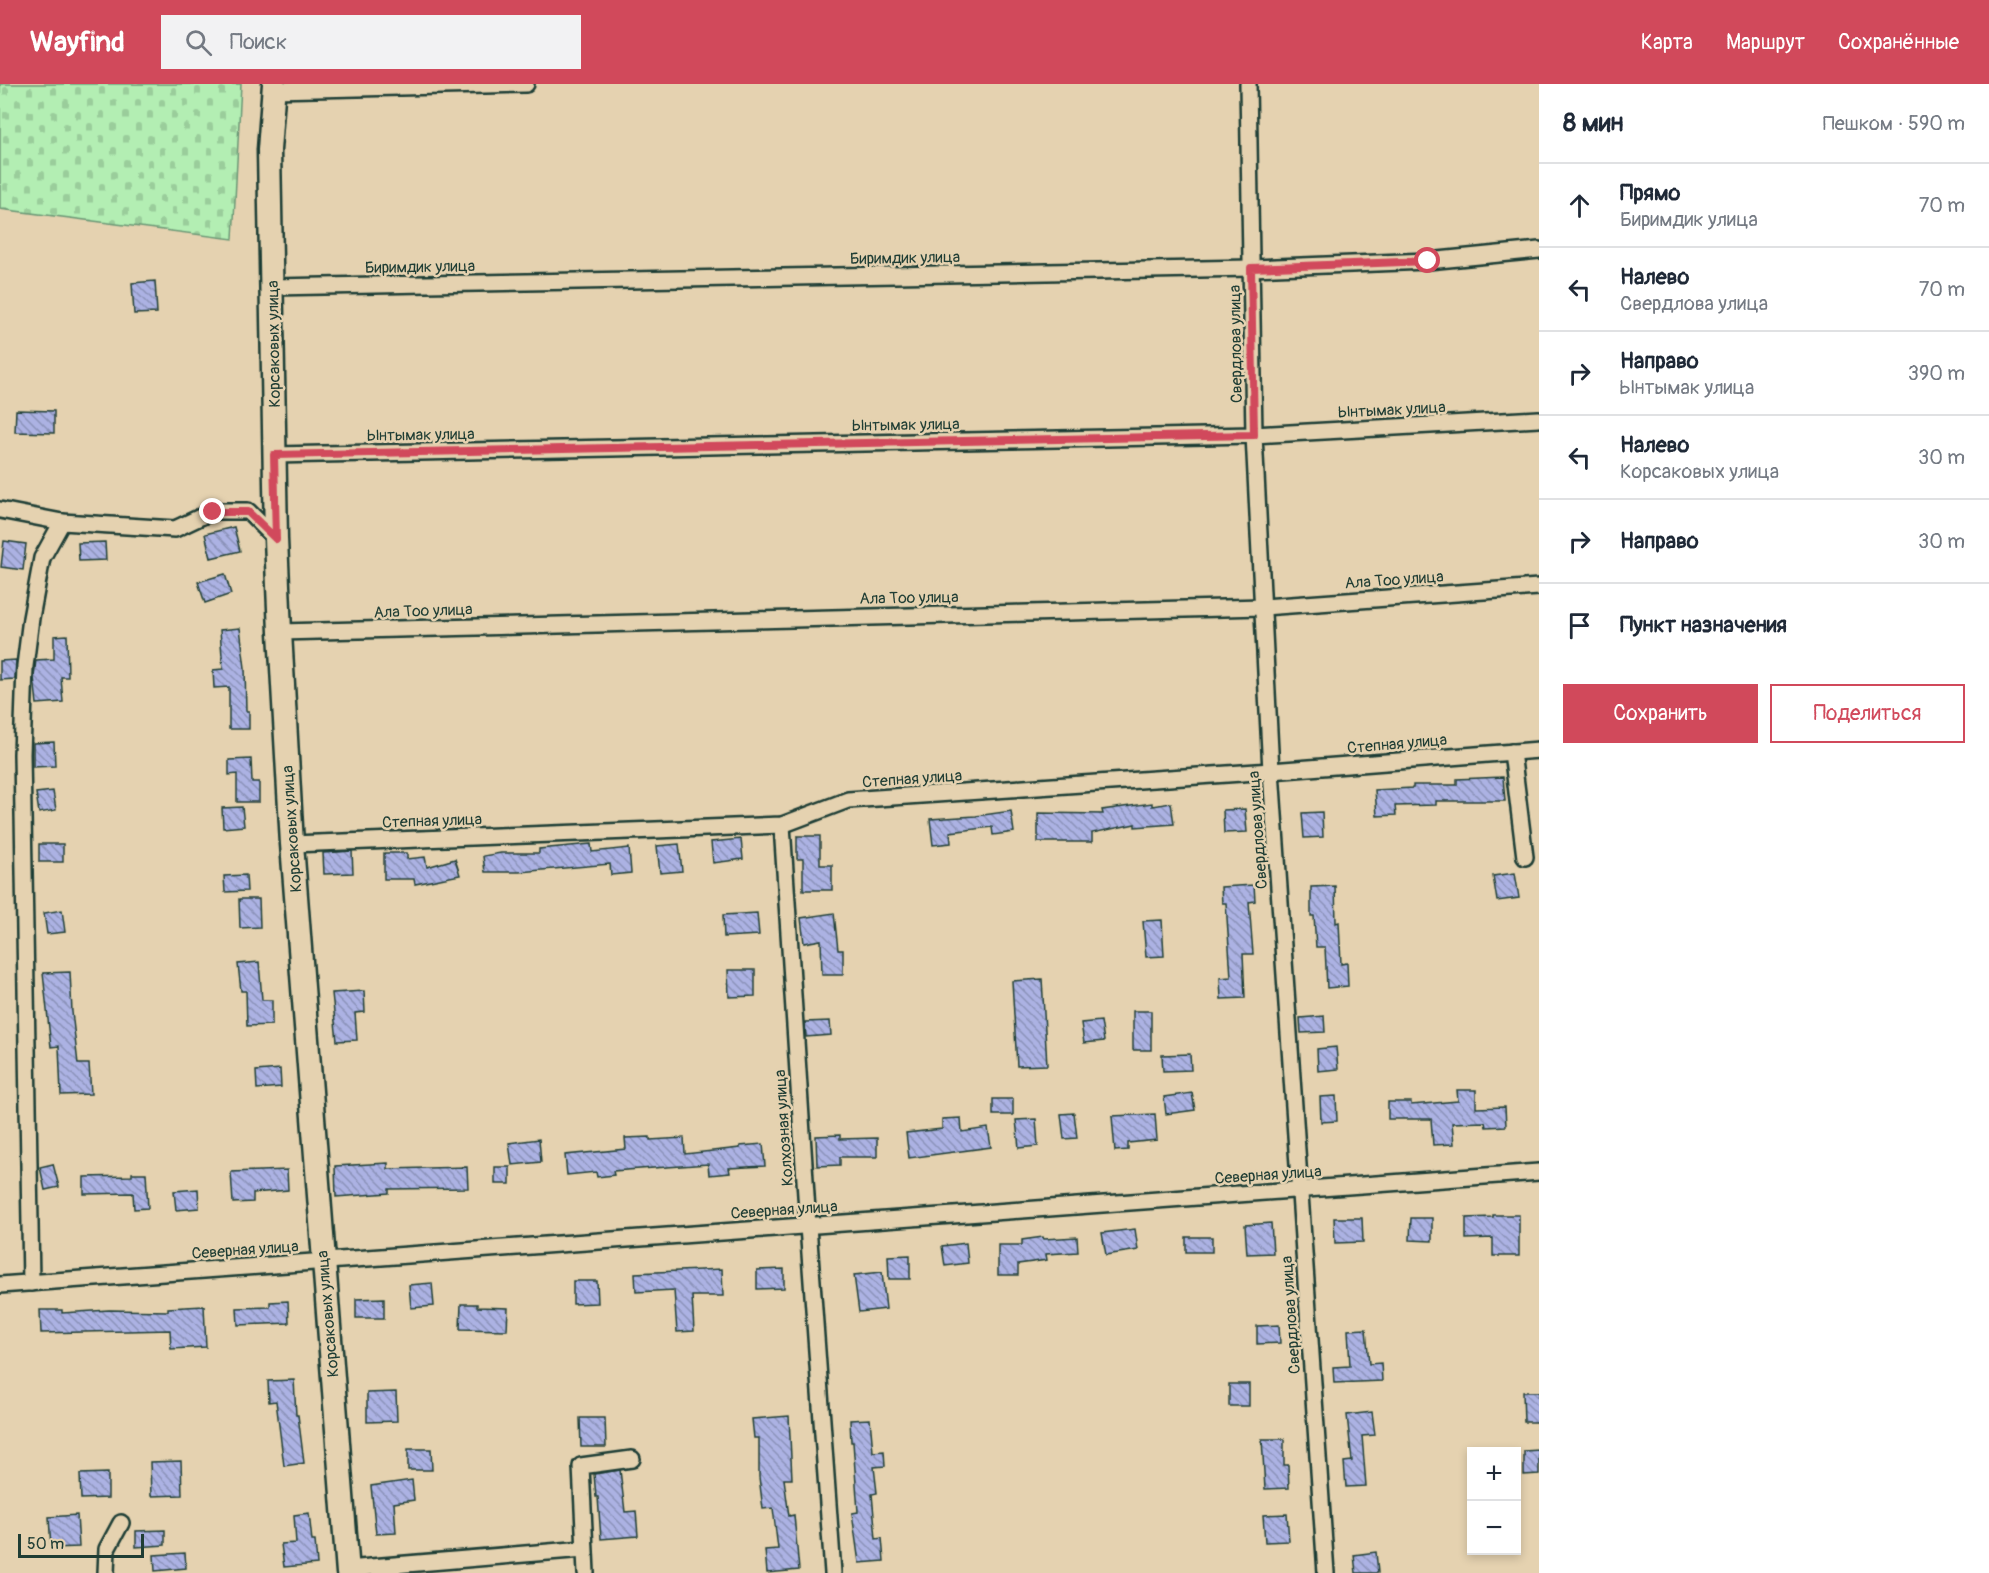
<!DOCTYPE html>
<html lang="ru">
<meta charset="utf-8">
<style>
body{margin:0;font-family:Pangolin,sans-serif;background:#f2f2f3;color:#1f2937}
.controls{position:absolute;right:18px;bottom:18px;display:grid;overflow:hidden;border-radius:0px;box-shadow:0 3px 9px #0003}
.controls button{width:54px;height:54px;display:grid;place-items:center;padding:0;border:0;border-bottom:2px solid #e0e1e3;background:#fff;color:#1f2937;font:30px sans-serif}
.scale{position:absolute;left:18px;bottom:15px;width:126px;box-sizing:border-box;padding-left:6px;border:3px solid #1f3d34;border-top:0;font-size:16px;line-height:21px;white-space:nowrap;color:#1f3d34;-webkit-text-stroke:4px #e5d2b0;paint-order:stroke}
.stop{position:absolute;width:18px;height:18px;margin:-14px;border:4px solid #d1495b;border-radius:50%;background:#fff}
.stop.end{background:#d1495b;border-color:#fff;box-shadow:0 2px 6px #0008}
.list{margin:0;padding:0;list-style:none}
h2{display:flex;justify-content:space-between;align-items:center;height:78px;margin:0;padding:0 24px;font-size:26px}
h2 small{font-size:20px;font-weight:400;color:#747a83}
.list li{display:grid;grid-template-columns:39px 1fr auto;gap:18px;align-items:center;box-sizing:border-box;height:84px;padding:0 24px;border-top:2px solid #e0e1e3}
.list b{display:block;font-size:22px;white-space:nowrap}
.list p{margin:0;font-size:20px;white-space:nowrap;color:#747a83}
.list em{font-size:20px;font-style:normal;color:#747a83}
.actions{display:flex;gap:12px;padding:18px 24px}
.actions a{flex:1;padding:14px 0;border:2px solid #d1495b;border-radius:0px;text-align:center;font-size:21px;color:#d1495b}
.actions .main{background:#d1495b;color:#fff}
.icon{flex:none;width:33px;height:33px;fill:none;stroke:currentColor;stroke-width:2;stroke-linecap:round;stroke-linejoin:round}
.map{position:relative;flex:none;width:1539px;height:1489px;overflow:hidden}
header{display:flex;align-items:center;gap:36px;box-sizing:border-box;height:84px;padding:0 30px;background:#d1495b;color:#fff}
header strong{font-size:28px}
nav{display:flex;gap:33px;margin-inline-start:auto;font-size:21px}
.search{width:420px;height:54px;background:#f2f2f3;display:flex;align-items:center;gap:15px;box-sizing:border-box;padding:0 21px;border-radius:0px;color:#747a83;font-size:22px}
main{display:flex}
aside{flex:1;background:#fff}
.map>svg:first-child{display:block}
.cemetery{fill:url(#cemetery-stones);stroke:#699674;stroke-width:1.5}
.building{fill:url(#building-back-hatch);stroke:#1f3d34;stroke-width:1.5}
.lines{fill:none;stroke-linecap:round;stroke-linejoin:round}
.street-casing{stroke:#1f3d34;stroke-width:20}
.secondary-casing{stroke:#1f3d34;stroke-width:27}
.street{stroke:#e5d2b0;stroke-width:15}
.secondary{stroke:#e5d2b0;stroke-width:22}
.route{stroke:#d1495b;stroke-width:8}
.labels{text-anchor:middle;stroke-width:5;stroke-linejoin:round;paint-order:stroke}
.street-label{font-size:16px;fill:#1f3d34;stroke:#e5d2b0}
</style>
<header>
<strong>Wayfind</strong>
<div class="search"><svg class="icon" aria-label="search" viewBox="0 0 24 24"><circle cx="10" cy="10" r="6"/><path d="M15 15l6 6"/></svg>Поиск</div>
<nav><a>Карта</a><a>Маршрут</a><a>Сохранённые</a></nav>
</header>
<main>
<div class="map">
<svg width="1539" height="1489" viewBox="0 0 1539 1489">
<defs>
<pattern id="cemetery-stones" width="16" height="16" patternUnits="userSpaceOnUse" patternTransform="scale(1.5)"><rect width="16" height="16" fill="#b3eeb3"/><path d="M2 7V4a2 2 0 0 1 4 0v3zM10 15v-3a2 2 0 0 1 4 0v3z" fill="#9acd9b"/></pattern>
<pattern id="building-back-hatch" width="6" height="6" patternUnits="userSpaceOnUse" patternTransform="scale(1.5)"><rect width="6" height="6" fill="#acb2e3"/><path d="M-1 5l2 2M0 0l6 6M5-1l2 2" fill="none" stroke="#8b92b9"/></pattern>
</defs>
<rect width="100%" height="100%" fill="#e5d2b0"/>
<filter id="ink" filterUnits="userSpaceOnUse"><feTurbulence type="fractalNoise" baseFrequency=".0167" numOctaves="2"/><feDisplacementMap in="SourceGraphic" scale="12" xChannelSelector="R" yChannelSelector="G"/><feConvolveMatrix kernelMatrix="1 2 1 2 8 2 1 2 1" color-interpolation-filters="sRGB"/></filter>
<g filter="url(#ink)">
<path class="cemetery" d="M0,0H241L233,155L0,125Z"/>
<g class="building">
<path d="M155,197L157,229L134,230L132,199Z"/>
<path d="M16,326L54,327V349L15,348Z"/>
<path d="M234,443L240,467L211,474L205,450Z"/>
<path d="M4,457L26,460L23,486L1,483Z"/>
<path d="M105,458L106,476L79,477L78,459Z"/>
<path d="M225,490L231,510L205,519L198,498Z"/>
<path d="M240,544L245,584L246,627H249V645H229V603L214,604L213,586L223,585L220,546Z"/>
<path d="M67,551L68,593H61L63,618L37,620L34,593L36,576L54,575V552Z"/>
<path d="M16,576L15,595L0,596V577Z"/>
<path d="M54,658L55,682L33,683V659Z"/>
<path d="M251,675L252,698H259V718H237V690L229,691V676Z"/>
<path d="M1503,693L1505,717H1436V721L1395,722L1396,731L1377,732L1375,706L1413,704V701H1457V695Z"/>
<path d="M53,707L56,726L39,729L36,709Z"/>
<path d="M1152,719V722L1171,719L1174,740L1135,743V740L1092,749V758H1038V729L1103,730L1102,726Z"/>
<path d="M242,723L244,742L223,744L222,724Z"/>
<path d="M1245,725L1247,748L1224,749L1223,726Z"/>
<path d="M1011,727L1014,748L993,751L992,743L950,748L951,759L933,761L930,735L976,732Z"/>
<path d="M1322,728L1323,753L1304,754L1302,729Z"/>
<path d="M797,752H820V781H832V806H803V775H797Z"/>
<path d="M741,755L743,775L713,779L711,758Z"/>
<rect x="39" y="760" width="24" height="18"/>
<path d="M591,760L592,768L629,764L631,789L611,791L610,780L519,788H485L483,772L501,769H539V765Z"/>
<path d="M679,760L682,787L660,789L657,762Z"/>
<path d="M352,767L353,789L324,790L323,769Z"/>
<path d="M384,769H407V775L425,773L427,783L455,775L460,791L415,800L414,795H384Z"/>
<path d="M1515,789L1519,814L1497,817L1493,792Z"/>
<path d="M246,791L247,807L225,808L224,792Z"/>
<path d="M1254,801L1255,817L1249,818L1253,870H1243L1245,914L1221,915L1220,894L1231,893L1226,819H1222L1221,803Z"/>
<path d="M1335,802L1336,839L1339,838L1341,880L1347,879L1348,902L1327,904L1325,863H1316L1314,832H1311V803Z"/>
<path d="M239,815H259L260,843L240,844Z"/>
<path d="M62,826L65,848L47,850L44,829Z"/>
<path d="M757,829L759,851L724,853L723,831Z"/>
<path d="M834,829L838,866H843V891H822L821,856L804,859L801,834Z"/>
<path d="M1162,836L1164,872L1146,873L1143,837Z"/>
<path d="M259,878L262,916H272V941L247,942L246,907H241L238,880Z"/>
<path d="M728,886H755V912L729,913Z"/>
<path d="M70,888L72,928L78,980H89L91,1010L61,1011L59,962L51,963L43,889Z"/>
<path d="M1042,895L1047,981L1017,982L1012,897Z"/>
<path d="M364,907L365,928L355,929L357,956L337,957L332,909Z"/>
<rect x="1133" y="927" width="18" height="39"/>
<path d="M1324,932L1325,948L1301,949L1300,934Z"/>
<path d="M830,937L831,951L806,953L805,938Z"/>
<path d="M1101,937L1104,957L1084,959L1081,939Z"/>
<path d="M1336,963L1338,985L1318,987L1317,965Z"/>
<path d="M1190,970L1191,986L1163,987L1162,971Z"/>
<path d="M280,985L281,1003L257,1005L256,987Z"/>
<path d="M1457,1006H1476V1024L1505,1023L1506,1042L1486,1043L1485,1038L1452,1039L1454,1060L1433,1061L1431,1035H1388V1018H1411V1021L1458,1017Z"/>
<path d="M1192,1009L1195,1026L1166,1030L1164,1013Z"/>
<path d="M1336,1012L1337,1037L1321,1038L1320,1013Z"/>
<rect x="993" y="1015" width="20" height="16"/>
<path d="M1074,1029L1077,1054L1064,1055L1061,1030Z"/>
<path d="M1155,1030L1157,1056L1128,1059V1066L1115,1067L1112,1032Z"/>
<path d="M961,1034L962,1048L988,1044L991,1063L909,1074L906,1049L942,1045V1035Z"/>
<path d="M1036,1035L1038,1062L1019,1064L1016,1036Z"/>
<path d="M840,1051V1055L877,1054V1073H840V1081L817,1082L816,1052Z"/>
<path d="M650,1053V1056L684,1054L685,1070L740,1064V1062L763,1060L765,1082L729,1084L730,1089L709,1091L708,1080L613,1087L614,1091L597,1093L596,1088L567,1091L565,1071L626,1065L625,1054Z"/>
<path d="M539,1055L541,1078L512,1081L509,1059Z"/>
<path d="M388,1079V1085L467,1083L468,1104L389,1105V1109L336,1113L335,1082Z"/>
<path d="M53,1080L59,1103L45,1106L40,1083Z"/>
<rect x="495" y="1083" width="15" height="17"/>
<path d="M287,1086L288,1106L253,1109V1118L233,1119L231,1088Z"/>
<path d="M132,1089H146L148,1124L134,1125L133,1109L84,1110V1093L132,1092Z"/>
<path d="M198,1105L199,1124L176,1126L174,1107Z"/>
<path d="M1493,1131H1519V1172H1493V1154L1466,1155V1134L1493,1133Z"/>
<path d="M1334,1134H1362L1363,1158L1335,1159Z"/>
<path d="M1411,1134H1432V1157L1410,1156Z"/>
<path d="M1271,1139L1273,1169L1247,1170L1245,1141Z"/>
<path d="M1135,1145L1138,1166L1106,1171L1102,1149Z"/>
<path d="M1043,1153L1044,1155L1077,1153L1078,1168L1046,1170L1047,1176L1018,1180V1191H998V1161H1022V1156Z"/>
<rect x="1186" y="1153" width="26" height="15"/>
<path d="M966,1159L968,1179L945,1182L942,1162Z"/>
<path d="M910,1171V1195H889L888,1172Z"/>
<path d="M722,1185L723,1212H692L694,1247L677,1248L674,1206L636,1208L635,1189Z"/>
<path d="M784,1185V1204L757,1205V1186Z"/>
<path d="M882,1188L886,1225L859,1228L854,1191Z"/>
<path d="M573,1197H597L598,1219L573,1220Z"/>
<path d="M432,1199L434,1222L411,1224L409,1201Z"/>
<path d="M384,1214V1234H356V1215Z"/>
<path d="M288,1217L289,1239L238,1241L237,1224L270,1223V1218Z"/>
<path d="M461,1220H477V1223L508,1224L507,1246L460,1245Z"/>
<path d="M204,1222L206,1263L171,1265L170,1246L41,1249L40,1226H62V1229L109,1226L168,1227V1224Z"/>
<path d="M1279,1241L1280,1259L1257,1260V1242Z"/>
<path d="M1366,1245L1369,1280L1381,1279L1382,1297L1334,1299L1333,1283L1350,1282L1348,1246Z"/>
<path d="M294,1296L296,1331H298L304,1379L284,1382L276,1317L269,1318L268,1297Z"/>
<rect x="1229" y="1300" width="20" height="22"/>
<path d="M396,1308L397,1337L367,1338V1309Z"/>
<path d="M1523,1308H1539V1338H1524Z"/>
<path d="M1372,1328L1375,1351L1362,1352L1366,1402L1346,1403L1344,1378L1352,1377L1347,1331Z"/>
<path d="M789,1332L792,1395H784L789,1432L794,1431L799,1486L767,1489L765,1466L778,1465L773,1424L763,1425L759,1393V1354H754L752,1335Z"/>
<path d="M580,1334H605L606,1363H581Z"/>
<path d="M870,1335L873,1368L884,1367L885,1382L874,1383L877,1409L872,1410L876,1455L882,1454L884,1477L859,1479L852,1429L858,1428L853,1358H851L850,1336Z"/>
<path d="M1262,1355H1284V1381H1288L1289,1404L1265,1405Z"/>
<path d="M408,1365H431L432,1386H408Z"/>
<path d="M1539,1366V1390L1524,1391V1367Z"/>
<path d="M181,1377L182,1411L151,1412L150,1378Z"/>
<path d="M620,1386L625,1428L636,1427L638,1452L601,1455L598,1413H596L594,1390Z"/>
<path d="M108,1389V1414L81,1415L80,1390Z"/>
<path d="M412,1396L414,1416L394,1419L396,1449L376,1450L371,1402Z"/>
<path d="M309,1429L312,1457H315L317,1480L284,1483L281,1460L296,1459L294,1431Z"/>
<path d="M1287,1430L1289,1457L1265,1458L1263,1431Z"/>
<path d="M77,1431L79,1463L51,1464L49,1433Z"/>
<path d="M165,1446V1461L136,1463V1447Z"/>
<path d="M1376,1468L1378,1489H1356L1354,1471Z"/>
<path d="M185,1469L186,1484L155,1487L154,1471Z"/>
</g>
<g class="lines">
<defs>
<g id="street">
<path d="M1248,0L1254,351L1271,687L1326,1489"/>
<path d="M273,6L526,0"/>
<path d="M272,203L1251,184L1428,177L1539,166"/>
<path d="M274,371L1254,351L1539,335"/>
<path d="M0,426L62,438L175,445L213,427H248L276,455"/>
<path d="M280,548L1263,523L1539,503"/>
<path d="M1512,668L1525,773"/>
<path d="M782,741L808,1142L833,1489"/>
<path d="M292,760L782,741L848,716L1271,687L1539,666"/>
<path d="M31,1199L22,670L25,582L31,534L42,474L62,438"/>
<path d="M0,1201L1539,1088"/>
<path d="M347,1485L584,1465"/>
<path d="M106,1489L107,1465L121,1439"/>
<path d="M586,1489L581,1382L632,1375"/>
</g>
<path id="secondary" d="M274,0L269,66L276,455L280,548L292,760L348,1489"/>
</defs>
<use href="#street" class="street-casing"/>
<use href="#secondary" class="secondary-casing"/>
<use href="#street" class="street"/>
<use href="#secondary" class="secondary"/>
</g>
</g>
<g class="lines" filter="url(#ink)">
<path class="route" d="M213,428H248L276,455L274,371L1254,351L1251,184L1428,177"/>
</g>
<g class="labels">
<g class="street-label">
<text transform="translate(905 173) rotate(-1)" y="6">Биримдик улица</text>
<text transform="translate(420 182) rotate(-1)" y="6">Биримдик улица</text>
<text transform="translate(273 260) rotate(-91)" y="6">Корсаковых улица</text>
<text transform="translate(1235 260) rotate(-91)" y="6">Свердлова улица</text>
<text transform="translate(1392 325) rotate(-3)" y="6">Ынтымак улица</text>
<text transform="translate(906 340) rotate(-1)" y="6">Ынтымак улица</text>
<text transform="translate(421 350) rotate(-1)" y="6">Ынтымак улица</text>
<text transform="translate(1394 495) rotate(-4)" y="6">Ала Тоо улица</text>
<text transform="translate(909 513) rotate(-1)" y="6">Ала Тоо улица</text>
<text transform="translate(423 526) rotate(-2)" y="6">Ала Тоо улица</text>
<text transform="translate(1397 659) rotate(-5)" y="6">Степная улица</text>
<text transform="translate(912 694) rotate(-4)" y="6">Степная улица</text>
<text transform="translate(432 736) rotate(-2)" y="6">Степная улица</text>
<text transform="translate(291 745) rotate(-94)" y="6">Корсаковых улица</text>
<text transform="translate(1257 746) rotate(-94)" y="6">Свердлова улица</text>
<text transform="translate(783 1044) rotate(-94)" y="6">Колхозная улица</text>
<text transform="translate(1268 1090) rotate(-4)" y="6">Северная улица</text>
<text transform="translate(784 1125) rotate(-4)" y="6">Северная улица</text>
<text transform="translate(245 1165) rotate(-4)" y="6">Северная улица</text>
<text transform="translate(327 1230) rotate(-95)" y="6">Корсаковых улица</text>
<text transform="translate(1290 1231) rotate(-94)" y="6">Свердлова улица</text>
</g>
</g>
</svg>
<div class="controls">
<button>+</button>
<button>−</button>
</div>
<div class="scale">50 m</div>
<div class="stop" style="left:1428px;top:177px"></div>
<div class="stop end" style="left:213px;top:428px"></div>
</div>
<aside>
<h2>8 мин<small>Пешком · 590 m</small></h2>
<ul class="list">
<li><svg class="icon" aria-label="ahead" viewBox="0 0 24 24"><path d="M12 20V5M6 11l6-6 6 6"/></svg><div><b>Прямо</b><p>Биримдик улица</p></div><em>70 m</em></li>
<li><svg class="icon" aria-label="left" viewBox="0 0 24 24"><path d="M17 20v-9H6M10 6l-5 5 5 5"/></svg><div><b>Налево</b><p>Свердлова улица</p></div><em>70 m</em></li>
<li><svg class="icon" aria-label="right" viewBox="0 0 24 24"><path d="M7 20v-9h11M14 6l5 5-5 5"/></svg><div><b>Направо</b><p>Ынтымак улица</p></div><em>390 m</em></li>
<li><svg class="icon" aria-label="left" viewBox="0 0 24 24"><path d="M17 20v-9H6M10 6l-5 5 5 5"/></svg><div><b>Налево</b><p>Корсаковых улица</p></div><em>30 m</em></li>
<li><svg class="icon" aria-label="right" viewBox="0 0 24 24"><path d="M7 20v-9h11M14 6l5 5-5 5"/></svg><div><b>Направо</b></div><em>30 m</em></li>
<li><svg class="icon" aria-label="arrive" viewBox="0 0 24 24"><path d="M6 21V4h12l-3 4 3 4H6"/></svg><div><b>Пункт назначения</b></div></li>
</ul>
<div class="actions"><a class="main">Сохранить</a><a>Поделиться</a></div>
</aside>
</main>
